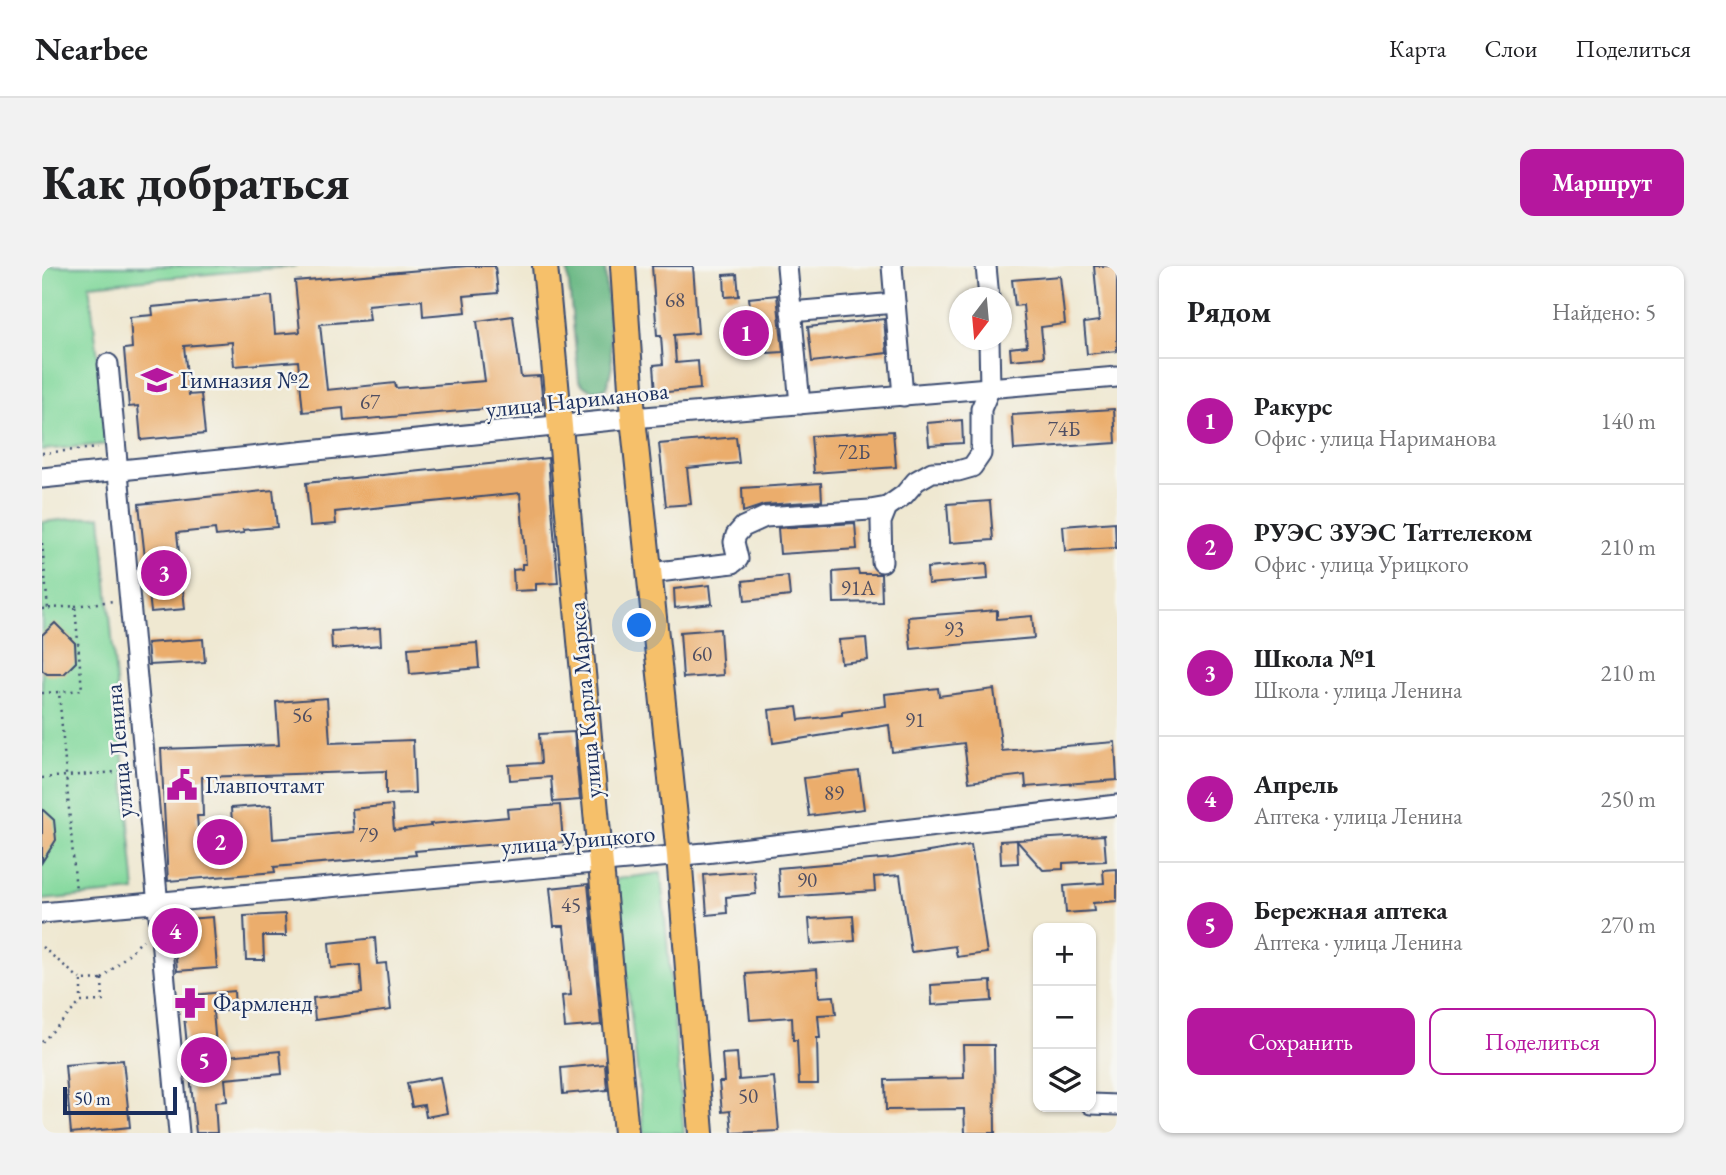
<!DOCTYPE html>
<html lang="ru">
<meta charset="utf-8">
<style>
body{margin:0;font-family:"EB Garamond",serif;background:#f2f2f2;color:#202124}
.controls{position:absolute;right:21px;bottom:21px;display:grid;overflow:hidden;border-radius:14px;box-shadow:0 2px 5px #0004}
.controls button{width:63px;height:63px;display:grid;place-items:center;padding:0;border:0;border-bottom:2px solid #e0e0e0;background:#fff;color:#202124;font:35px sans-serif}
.compass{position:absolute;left:907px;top:21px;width:63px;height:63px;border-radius:50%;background:#fff;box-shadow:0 2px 5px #0004;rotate:196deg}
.scale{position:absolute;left:21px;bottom:18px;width:114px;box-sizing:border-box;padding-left:7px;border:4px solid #1b2f5e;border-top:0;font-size:19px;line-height:24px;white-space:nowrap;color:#1b2f5e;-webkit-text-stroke:5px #f6f6f2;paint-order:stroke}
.you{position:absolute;left:598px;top:360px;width:24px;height:24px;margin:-18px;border:5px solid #fff;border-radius:50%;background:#1a73e8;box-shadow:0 0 0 10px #1a73e833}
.badge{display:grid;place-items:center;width:46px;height:46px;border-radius:50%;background:#b5179e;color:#fff;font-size:23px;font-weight:700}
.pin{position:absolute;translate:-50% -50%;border:4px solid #fff;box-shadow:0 2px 7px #0006}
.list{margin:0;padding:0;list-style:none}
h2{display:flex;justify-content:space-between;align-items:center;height:91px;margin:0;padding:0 28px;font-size:30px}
h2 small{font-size:23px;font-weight:400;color:#757577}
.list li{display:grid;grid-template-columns:46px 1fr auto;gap:21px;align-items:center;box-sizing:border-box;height:126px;padding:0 28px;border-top:2px solid #e0e0e0}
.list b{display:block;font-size:26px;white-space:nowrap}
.list p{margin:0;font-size:23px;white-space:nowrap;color:#757577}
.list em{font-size:23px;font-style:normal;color:#757577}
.actions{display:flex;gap:14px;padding:21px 28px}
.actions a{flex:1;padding:16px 0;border:2px solid #b5179e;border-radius:14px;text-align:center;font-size:24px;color:#b5179e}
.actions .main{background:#b5179e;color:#fff}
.icon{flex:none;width:38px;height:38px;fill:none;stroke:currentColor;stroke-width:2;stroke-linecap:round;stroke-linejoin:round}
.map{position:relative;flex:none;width:1075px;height:867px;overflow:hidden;border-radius:14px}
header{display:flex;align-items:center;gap:42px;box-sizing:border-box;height:98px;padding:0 35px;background:#fff;border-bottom:2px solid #e0e0e0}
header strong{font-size:33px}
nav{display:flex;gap:38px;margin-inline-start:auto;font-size:24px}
.intro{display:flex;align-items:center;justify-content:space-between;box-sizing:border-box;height:168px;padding:0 42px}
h1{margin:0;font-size:49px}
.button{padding:18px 32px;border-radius:14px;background:#b5179e;color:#fff;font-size:24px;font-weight:700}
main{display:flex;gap:42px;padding:0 42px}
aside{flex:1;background:#fff;border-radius:14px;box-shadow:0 2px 5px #0004}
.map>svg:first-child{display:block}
.green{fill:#82d89b;stroke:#4e847c;stroke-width:2}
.forest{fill:#69b883;stroke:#427470;stroke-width:2}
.building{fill:#ebad6c}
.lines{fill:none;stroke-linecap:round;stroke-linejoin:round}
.minor-casing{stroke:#3b4b6f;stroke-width:23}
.major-casing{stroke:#3b4b6f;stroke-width:28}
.path{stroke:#3b4b6f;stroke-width:2.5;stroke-dasharray:2 5;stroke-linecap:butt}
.minor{stroke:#fff;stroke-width:19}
.major{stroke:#f6c06b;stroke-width:24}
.labels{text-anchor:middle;stroke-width:5;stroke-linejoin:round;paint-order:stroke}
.number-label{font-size:21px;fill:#4f4e62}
.poi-label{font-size:24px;fill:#1b2f5e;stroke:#f6f6f2;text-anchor:start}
.street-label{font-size:24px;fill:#1b2f5e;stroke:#f6f6f2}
</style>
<header>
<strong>Nearbee</strong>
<nav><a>Карта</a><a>Слои</a><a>Поделиться</a></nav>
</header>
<div class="intro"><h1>Как добраться</h1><a class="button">Маршрут</a></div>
<main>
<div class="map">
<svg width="1075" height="867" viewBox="0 0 1075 867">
<rect width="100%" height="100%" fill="#f6f6f2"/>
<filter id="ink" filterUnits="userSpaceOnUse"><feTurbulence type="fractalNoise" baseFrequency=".0143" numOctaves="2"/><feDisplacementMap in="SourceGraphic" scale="14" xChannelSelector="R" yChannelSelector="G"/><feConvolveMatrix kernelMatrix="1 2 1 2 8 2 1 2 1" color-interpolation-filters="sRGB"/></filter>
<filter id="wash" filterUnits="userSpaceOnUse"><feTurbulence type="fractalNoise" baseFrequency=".00686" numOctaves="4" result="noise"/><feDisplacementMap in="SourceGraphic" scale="28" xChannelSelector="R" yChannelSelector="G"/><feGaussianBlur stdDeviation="1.57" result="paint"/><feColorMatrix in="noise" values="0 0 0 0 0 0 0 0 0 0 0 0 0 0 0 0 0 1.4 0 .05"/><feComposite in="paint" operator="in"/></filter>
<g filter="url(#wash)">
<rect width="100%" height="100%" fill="#efe8d1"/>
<g class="green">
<path d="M0,0H255L47,19L67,178L0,184Z"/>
<path d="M59,250L93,625L0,634V256Z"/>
<path d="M619,607L642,867H602L574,613Z"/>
</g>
<path class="forest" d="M525,0H563L570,100L565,121C553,127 546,125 537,115Z"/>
<g id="blocks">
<g class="building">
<path d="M425,0H453L456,27L422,30L424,46L381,50L380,34L326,39L328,54L278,58L285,124L353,117L354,122L443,115L435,55L471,50L479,111L498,110L501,138L302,155L301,142L261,146L256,95L192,100L190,76L142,80L147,129L159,128L163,168L99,174L96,140L87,141L82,83L90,82L88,51L111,49L110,41L230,30L233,68L258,66L253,15Z"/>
<path d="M610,0H651L656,67L632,69L634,97L656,95L658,123L614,127L612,99L621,98L619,70H615Z"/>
<path d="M1052,0H1075V85L1045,88L1042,57L1057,55Z"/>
<path d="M695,8L697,30L683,31L682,9Z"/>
<path d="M1018,10L1023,58L999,61L1002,91L969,94L968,82L985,80L981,39L973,40L970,14Z"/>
<path d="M735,29L741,86L726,87L725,77L718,78L715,59H713L712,55H710L707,32Z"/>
<path d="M842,53L845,87L770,96L766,61Z"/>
<path d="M1072,143L1074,177L972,184L970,149Z"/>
<path d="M920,154L921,177L887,179L885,157Z"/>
<path d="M851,165L854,201L772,207L769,170Z"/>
<path d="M694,171L697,197L645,202L649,238L624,240L617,178Z"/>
<path d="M506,192L516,317L494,318V324L472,325L471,304L480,303V298H484L478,227L293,246L294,258L268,260L264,217Z"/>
<path d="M779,217L780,235L722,239L701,246L700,222Z"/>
<path d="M231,224L235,261L201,264L202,267L174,270L173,263L135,267L143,343L109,346L97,238Z"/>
<path d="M948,235L951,274L908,277L905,238Z"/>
<path d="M1073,256L1074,282L1023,285L1021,260Z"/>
<path d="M813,257L815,283L738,288L736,262Z"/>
<path d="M945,297L946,313L886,318L885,302Z"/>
<path d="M816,304L817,308H839L840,336L792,337L791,306Z"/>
<path d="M746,310L748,330L703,335L701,315Z"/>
<path d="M668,319L670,338L633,342L632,323Z"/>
<path d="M955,344V353L990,350L992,372L869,383L866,351Z"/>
<path d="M13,357L33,377L34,396L22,408H5L0,404V369Z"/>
<path d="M338,362L339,379L290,383L289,365Z"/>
<path d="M678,363L681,409L641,412L638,366Z"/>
<path d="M824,372L826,394L799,397L797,374Z"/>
<path d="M161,373L163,396L107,399L105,377Z"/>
<path d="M435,377L437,402L368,408L366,382Z"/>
<path d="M896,422L897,430L952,423L960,485L1073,476L1075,514L984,521L983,509L927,516L922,477L850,486L847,459L731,477L727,444L755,441L757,454L800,449V446L844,440L843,428Z"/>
<path d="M285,432L288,477L371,474L373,527L344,528V505L160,511L161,550H155L157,574L191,571L189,542L229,539L231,573L312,566L310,543L350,539L352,564L389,560L388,558L466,551L465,543L518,539L521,576L468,580V577L373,585L374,589L232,601L233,606L126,615L119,483L237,479L234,436Z"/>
<path d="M532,466L538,534L511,536L509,511L468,514L467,499L499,497L497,468Z"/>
<path d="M817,505L822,543L767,550L762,512Z"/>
<path d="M0,543L12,554L14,574L0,596Z"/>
<path d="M1062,569L1064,595L1021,597V603L1001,604L975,575L976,597L959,598L958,575Z"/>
<path d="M929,579L945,687L915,691L913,680L869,686L858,609L832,611L833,625L738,631L736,602L851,592Z"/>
<path d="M1075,603V635L1051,637L1052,645L1024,647L1022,620L1062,617L1061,604Z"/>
<path d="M712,605L714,628L684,631L685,647L665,649L662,609Z"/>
<path d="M546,618L559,759L523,762L520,730L529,729L522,660H512L508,622Z"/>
<path d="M243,648L244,670H221L222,694H204L202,650Z"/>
<path d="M811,650L813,675L769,678L767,653Z"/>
<path d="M171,651L175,702L135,705L131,654Z"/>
<path d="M333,672L335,698L344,697L349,744L273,754L271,732L320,727L318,699L289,702L287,677Z"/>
<path d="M775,703L777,731L792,730L794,748L776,749L778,772H775L776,818H757L755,774H751L750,751L708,754L704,708Z"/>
<path d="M949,715L950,735L890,739L889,719Z"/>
<path d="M192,725L193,744L171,746L175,791L238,785L240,808L183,813L185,835L173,836L175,867H154L140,730Z"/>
<path d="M921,779H952L953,867H923L922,843L844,844L843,814L922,812Z"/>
<path d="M695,787L697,814L732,811L737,865L690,867L688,845L680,846L677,816H682L680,788Z"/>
<path d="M81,794L88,861L29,867L23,799Z"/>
<path d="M563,798L565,824L521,828L519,802Z"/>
<path d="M398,811L405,847L384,851L382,839L370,841L365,817Z"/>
</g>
</g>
</g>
<g filter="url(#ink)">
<use href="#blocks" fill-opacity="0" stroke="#3b4b6f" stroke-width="2"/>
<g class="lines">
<defs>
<g id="minor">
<path d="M745,0L758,138"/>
<path d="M850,0L861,130"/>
<path d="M944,0L947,32"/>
<path d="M749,46L853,37"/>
<path d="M66,98L137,867"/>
<path d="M0,212L591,152L1075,111"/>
<path d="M840,296L839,256L845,241L862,229L874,215L890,206L916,205L930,201L939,188V143L948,122L947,74"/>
<path d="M608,307L691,297L696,293L692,276L694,269L701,261L723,251L828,244L845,241"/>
<path d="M0,647L663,587L1075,539"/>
<path d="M1049,838L1075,839"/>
</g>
<g id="major">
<path d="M503,0L584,867"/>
<path d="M581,0L591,152L637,589L659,867"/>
</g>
</defs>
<use href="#minor" class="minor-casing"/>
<use href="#major" class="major-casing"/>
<g class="path">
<path d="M0,187L56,182"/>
<path d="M0,277L6,343"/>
<path d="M33,340L71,335"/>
<path d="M0,343L33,340L40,424L17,426"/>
<path d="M0,427L17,426L34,625"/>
<path d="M0,512L86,505"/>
<path d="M459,587L539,579"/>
<path d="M0,681L38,713"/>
<path d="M60,713L61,735L39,736V714Z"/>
<path d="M60,713L101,674"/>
<path d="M0,776L39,736"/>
</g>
<use href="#minor" class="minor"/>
<use href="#major" class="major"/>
</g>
</g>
<defs>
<symbol id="school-bare" viewBox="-9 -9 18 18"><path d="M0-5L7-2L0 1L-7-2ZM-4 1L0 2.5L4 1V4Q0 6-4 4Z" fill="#b5179e" stroke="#f6f6f2" stroke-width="2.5" paint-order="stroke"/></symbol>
<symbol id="civic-bare" viewBox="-9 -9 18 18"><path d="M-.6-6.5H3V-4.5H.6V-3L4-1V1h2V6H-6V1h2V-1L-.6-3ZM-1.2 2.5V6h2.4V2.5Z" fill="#b5179e" stroke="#f6f6f2" stroke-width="2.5" paint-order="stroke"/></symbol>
<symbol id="pharmacy-bare" viewBox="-9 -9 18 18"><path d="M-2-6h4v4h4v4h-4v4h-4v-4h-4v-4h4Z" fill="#b5179e" stroke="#f6f6f2" stroke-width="2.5" paint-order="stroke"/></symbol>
</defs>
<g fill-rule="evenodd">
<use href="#school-bare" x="93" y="92" width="44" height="44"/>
<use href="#civic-bare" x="118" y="497" width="44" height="44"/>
<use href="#pharmacy-bare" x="126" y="715" width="44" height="44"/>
</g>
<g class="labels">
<g class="number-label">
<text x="633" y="41">68</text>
<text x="328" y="143">67</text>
<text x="1022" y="170">74Б</text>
<text x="812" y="193">72Б</text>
<text x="816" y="329">91А</text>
<text x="912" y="370">93</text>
<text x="660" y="395">60</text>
<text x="260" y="456">56</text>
<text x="873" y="461">91</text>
<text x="792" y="534">89</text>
<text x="326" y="576">79</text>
<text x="765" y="621">90</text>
<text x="529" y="646">45</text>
<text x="706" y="837">50</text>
</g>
<g class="poi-label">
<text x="138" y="122">Гимназия №2</text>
<text x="163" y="527">Главпочтамт</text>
<text x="171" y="745">Фармленд</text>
</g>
<g class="street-label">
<text transform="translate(535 134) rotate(-6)" y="8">улица Нариманова</text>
<text transform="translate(543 434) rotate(-95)" y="8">улица Карла Маркса</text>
<text transform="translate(77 485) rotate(-95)" y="8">улица Ленина</text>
<text transform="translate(536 574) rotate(-5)" y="8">улица Урицкого</text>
</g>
</g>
</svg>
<div class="controls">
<button>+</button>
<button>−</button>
<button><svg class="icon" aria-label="layers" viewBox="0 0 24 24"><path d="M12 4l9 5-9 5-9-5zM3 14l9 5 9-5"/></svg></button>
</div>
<svg class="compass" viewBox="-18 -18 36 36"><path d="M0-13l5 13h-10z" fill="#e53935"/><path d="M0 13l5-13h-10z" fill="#757577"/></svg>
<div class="scale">50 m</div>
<div class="you"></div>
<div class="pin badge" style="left:704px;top:67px">1</div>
<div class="pin badge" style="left:178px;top:576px">2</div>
<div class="pin badge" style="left:122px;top:307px">3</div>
<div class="pin badge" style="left:133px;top:665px">4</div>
<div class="pin badge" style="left:162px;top:794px">5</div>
</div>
<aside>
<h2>Рядом<small>Найдено: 5</small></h2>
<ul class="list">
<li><span class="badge">1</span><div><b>Ракурс</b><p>Офис · улица Нариманова</p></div><em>140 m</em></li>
<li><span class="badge">2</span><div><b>РУЭС ЗУЭС Таттелеком</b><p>Офис · улица Урицкого</p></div><em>210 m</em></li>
<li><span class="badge">3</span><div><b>Школа №1</b><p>Школа · улица Ленина</p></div><em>210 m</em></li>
<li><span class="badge">4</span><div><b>Апрель</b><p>Аптека · улица Ленина</p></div><em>250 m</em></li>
<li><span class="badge">5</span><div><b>Бережная аптека</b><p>Аптека · улица Ленина</p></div><em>270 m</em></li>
</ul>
<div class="actions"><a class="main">Сохранить</a><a>Поделиться</a></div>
</aside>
</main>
